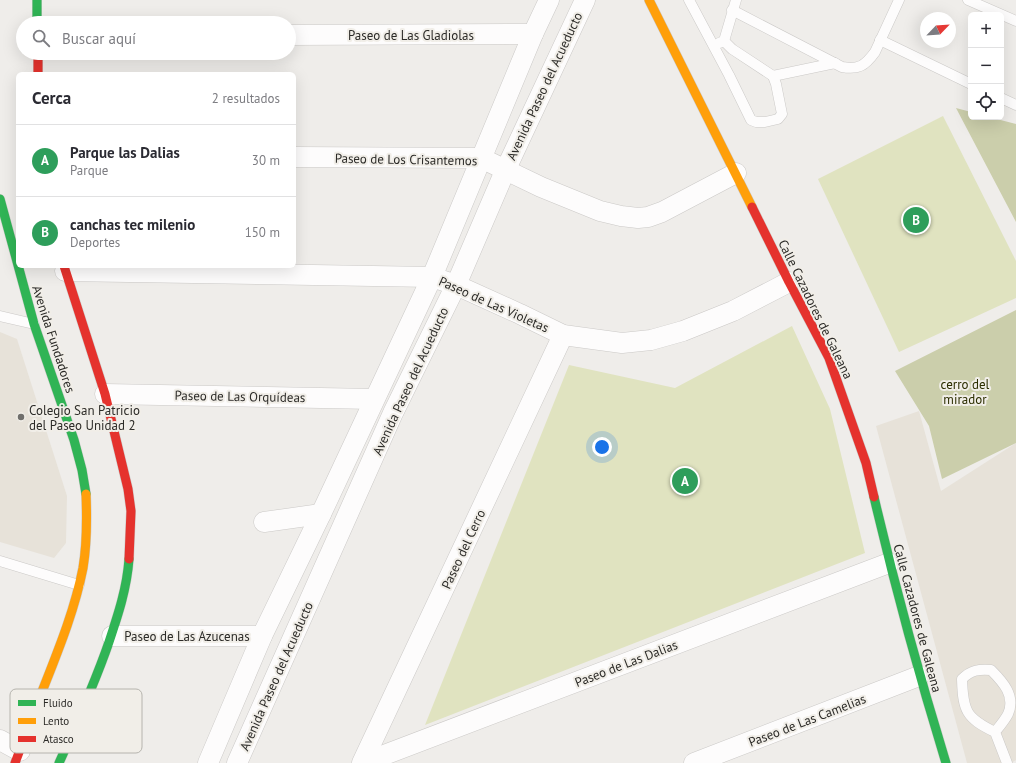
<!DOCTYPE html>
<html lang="es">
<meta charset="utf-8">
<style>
body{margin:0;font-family:"PT Sans",sans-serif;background:#f2f2f3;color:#2b2b33}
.controls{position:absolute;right:12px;top:12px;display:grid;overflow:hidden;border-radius:6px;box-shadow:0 4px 16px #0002}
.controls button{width:36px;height:36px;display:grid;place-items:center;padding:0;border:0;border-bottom:1px solid #e1e1e2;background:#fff;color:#2b2b33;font:20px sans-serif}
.compass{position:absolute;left:920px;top:12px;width:36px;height:36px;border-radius:50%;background:#fff;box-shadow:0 4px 16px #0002;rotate:65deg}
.you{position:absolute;left:602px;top:447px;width:14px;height:14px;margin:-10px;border:3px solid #fff;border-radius:50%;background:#1a73e8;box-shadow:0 0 0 6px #1a73e833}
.badge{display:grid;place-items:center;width:26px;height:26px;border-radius:50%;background:#706f6c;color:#fff;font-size:13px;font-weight:700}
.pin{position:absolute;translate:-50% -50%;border:2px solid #fff;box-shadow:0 1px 4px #0006}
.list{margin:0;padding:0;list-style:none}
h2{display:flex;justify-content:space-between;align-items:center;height:52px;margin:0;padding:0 16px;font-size:17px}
h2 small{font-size:13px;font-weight:400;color:#7c7c81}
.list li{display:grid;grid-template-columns:26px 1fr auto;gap:12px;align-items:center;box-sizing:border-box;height:72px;padding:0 16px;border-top:1px solid #e1e1e2}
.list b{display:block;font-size:15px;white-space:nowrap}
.list p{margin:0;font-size:13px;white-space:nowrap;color:#7c7c81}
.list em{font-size:13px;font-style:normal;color:#7c7c81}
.icon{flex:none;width:22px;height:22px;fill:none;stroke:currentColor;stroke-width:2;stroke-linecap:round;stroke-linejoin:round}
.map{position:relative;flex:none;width:1016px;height:763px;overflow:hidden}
.search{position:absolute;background:#fff;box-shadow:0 4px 16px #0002;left:16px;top:16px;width:280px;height:44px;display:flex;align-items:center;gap:10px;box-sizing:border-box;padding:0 14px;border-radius:22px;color:#7c7c81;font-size:15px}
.panel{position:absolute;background:#fff;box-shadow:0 4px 16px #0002;left:16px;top:72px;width:280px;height:196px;border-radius:6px}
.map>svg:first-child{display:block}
.built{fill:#e7e2d9}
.green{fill:#e0e3c0}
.forest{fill:#cbceab}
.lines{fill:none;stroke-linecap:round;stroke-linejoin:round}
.lane-casing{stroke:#cbc9c7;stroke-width:11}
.street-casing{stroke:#cbc9c7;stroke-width:21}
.fast-casing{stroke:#cbc9c7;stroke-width:10}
.slow-casing{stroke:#cbc9c7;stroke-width:10}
.jam-casing{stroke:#cbc9c7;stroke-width:10}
.lane{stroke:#fdfcfc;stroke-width:10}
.street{stroke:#fdfcfc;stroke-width:20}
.fast{stroke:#30b455;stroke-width:9}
.slow{stroke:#ff9f0a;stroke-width:9}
.jam{stroke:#e5322d;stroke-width:9}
.poi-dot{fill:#706f6c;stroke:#f1eee8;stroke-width:1.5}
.labels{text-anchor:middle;stroke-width:4;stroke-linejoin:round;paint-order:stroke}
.street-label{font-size:13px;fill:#2c2b28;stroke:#f1eee8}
.park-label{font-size:13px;fill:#2c2e00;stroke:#f1eee8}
.poi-label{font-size:13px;fill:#2c2b28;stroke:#f1eee8;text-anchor:start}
.key{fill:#f1eee8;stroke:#b6b4ae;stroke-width:1}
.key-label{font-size:11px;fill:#2c2b28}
</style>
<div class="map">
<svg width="1016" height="763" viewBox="0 0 1016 763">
<rect width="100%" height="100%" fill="#efedea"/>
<g class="built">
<path d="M0,332L17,339L67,496L66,543L54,558L0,542Z"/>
<path d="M919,411L941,491L1016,443V760L1011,763H967L876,426Z"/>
</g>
<g class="green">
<path d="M943,116L1016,261V298L899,352L818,179Z"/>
<path d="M792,326L830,409L865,553L425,725L569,365L675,388Z"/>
</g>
<g class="forest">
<path d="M956,108L971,112V117H989L1016,124V222Z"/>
<path d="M1016,310V443L942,479L929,426L895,371Z"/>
</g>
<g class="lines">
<defs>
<g id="lane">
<path d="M689,0L729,75L751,120L756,122H765L778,119L782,114L776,84L773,76L732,49L724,41"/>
<path d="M968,0L1016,21"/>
<path d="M732,10L842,67C858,70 865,66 875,52L899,0"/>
<path d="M880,40L971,84"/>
<path d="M719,43L724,41L736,0"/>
<path d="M773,76L835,63"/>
<path d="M1001,98L1016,105"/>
<path d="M0,316L34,324"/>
<path d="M0,561L79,585"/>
<path d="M995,732C966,718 963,711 962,679C971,670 979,669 991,670C1003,682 1016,696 1008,714C1005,720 999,727 995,732L1007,763"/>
</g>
<g id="street">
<path d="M289,35L533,34"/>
<path d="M294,157L481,158L541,187L600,211L621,216L638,218L648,217L662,212L736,173"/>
<path d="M65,271L432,277L456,285L520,314L563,335L622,343L651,340L683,331L733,311L789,282"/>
<path d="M105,394L374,399"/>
<path d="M264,522L321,514"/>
<path d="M112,636H262"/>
<path d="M0,740L20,751"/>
<path d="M208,763L262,636L321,514L432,277L533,34L549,0"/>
<path d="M237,763L393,413L456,285L505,171L585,0"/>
<path d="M362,763L563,335"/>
<path d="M363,763L889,563"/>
<path d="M694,763L919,676"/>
</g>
<g id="fast">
<path d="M37,0V23"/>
<path d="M0,199L34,324L74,440L82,470L86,494"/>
<path d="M874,497C895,587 919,675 946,763"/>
<path d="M59,763C77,723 95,683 109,642C118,615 127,588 129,559"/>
</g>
<g id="slow">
<path d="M649,0L752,207"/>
<path d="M33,715C51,667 73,619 83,568C87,544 87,518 86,494"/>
</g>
<g id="jam">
<path d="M38,53V74"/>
<path d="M752,207L789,282L829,358L866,463L874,497"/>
<path d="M64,266L105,394L128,489L131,511L129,559"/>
<path d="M15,763L33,715"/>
</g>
</defs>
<use href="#lane" class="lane-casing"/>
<use href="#street" class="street-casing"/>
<use href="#fast" class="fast-casing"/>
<use href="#slow" class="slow-casing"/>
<use href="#jam" class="jam-casing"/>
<use href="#lane" class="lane"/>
<use href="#street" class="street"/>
<use href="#fast" class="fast"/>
<use href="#slow" class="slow"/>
<use href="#jam" class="jam"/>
</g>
<circle class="poi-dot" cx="21" cy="417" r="4"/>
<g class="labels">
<g class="street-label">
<text x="411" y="40">Paseo de Las Gladiolas</text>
<text transform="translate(544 86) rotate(-65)" y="5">Avenida Paseo del Acueducto</text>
<text transform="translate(406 159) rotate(1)" y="5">Paseo de Los Crisantemos</text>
<text transform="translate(494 304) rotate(24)" y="5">Paseo de Las Violetas</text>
<text transform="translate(816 309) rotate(64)" y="5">Calle Cazadores de Galeana</text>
<text transform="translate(54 339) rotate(72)" y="5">Avenida Fundadores</text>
<text transform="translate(410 381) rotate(-65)" y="5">Avenida Paseo del Acueducto</text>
<text transform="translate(240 396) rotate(1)" y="5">Paseo de Las Orquídeas</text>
<text transform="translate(463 549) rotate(-65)" y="5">Paseo del Cerro</text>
<text transform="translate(918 618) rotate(75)" y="5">Calle Cazadores de Galeana</text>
<text x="187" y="641">Paseo de Las Azucenas</text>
<text transform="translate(626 663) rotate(-21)" y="5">Paseo de Las Dalias</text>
<text transform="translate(276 676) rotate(-66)" y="5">Avenida Paseo del Acueducto</text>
<text transform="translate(807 720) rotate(-21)" y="5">Paseo de Las Camelias</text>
</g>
<g class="park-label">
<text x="965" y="389">cerro del<tspan x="965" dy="15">mirador</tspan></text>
</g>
<g class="poi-label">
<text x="29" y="415">Colegio San Patricio<tspan x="29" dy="15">del Paseo Unidad 2</tspan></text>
</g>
</g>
<rect x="10" y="689" width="132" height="64" rx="6" class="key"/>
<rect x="18" y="700" width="18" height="6" fill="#30b455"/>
<rect x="18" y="718" width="18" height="6" fill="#ff9f0a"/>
<rect x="18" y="736" width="18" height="6" fill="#e5322d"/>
<g class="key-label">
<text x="43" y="707">Fluido</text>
<text x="43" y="725">Lento</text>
<text x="43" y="743">Atasco</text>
</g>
</svg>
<div class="controls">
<button>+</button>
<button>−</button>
<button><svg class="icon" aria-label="locate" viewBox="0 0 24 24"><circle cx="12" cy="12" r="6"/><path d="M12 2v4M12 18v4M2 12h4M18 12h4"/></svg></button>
</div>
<svg class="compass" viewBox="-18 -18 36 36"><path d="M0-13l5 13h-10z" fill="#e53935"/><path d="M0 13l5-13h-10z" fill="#7c7c81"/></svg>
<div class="you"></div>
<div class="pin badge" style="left:685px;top:481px;background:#2e9e5b">A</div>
<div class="pin badge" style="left:916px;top:220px;background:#2e9e5b">B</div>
<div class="search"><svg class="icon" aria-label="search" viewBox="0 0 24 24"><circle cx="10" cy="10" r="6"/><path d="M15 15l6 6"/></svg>Buscar aquí</div>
<section class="panel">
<h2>Cerca<small>2 resultados</small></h2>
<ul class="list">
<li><span class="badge" style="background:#2e9e5b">A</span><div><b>Parque las Dalias</b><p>Parque</p></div><em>30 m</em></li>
<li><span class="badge" style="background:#2e9e5b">B</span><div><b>canchas tec milenio</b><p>Deportes</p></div><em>150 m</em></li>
</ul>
</section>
</div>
